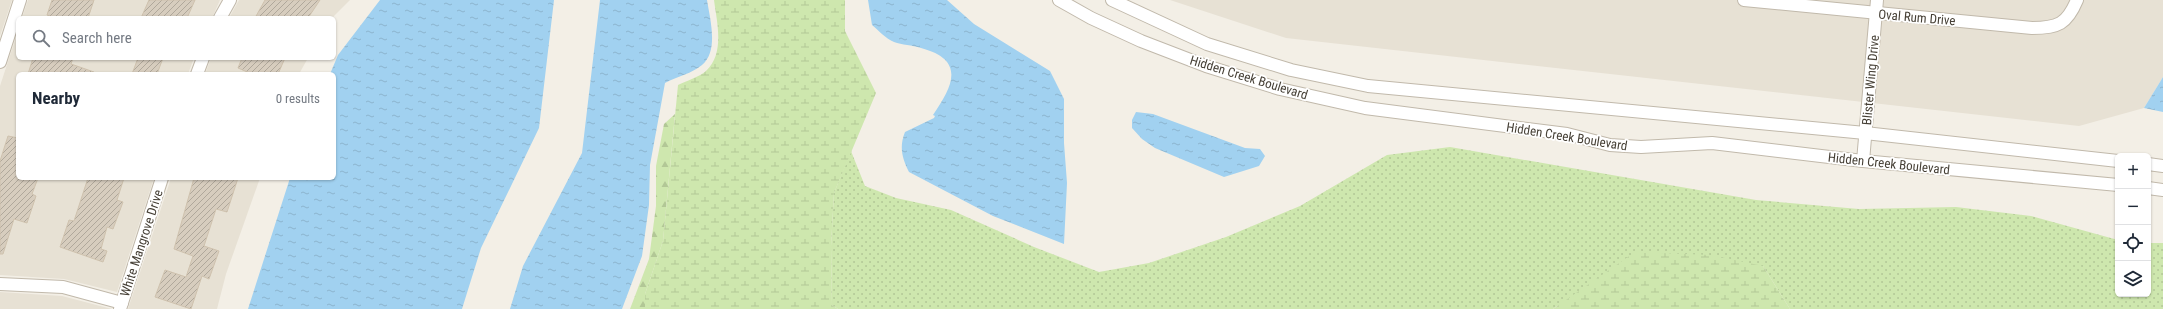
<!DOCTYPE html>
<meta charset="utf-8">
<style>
body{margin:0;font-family:"Roboto Condensed",sans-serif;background:#f6f6f7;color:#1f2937}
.controls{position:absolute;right:12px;bottom:12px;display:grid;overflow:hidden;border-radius:6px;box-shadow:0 1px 3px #0004}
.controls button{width:36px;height:36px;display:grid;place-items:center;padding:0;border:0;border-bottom:1px solid #e0e1e3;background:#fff;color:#1f2937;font:20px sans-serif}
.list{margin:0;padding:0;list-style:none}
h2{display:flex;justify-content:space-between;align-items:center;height:52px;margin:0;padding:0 16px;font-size:17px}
h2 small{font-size:13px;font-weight:400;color:#747a83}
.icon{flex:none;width:22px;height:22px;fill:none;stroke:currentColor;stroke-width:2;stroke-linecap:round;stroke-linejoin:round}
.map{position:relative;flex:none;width:2163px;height:309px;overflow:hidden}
.search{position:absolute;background:#fff;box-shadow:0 1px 3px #0004;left:16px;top:16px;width:320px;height:44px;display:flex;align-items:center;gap:10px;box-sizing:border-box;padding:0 14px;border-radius:6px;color:#747a83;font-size:15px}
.panel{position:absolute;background:#fff;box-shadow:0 1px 3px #0004;left:16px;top:72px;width:320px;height:108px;border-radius:6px}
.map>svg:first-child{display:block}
.residential{fill:#e7e1d4}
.grass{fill:url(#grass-dots)}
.forest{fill:url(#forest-firs)}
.wetland{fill:url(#wetland-marsh)}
.water{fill:url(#water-ripples)}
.building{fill:url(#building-hatch);stroke:#cfc2ae}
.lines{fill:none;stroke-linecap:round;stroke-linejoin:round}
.street-casing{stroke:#c1b9ab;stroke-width:14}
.street{stroke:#fff;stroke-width:12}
.labels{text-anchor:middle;stroke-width:3.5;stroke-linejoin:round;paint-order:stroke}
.street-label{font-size:13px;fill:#453f35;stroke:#fff}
</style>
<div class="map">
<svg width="2163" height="309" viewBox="0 0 2163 309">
<defs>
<pattern id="grass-dots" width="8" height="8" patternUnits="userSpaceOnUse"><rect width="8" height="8" fill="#cee7ae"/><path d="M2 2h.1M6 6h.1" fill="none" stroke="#b2c796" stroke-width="1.8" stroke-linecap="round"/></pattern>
<pattern id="forest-firs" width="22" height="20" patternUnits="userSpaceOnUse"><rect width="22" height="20" fill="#cee7ae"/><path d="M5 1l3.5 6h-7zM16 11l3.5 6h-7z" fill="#b2c796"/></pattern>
<pattern id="wetland-marsh" width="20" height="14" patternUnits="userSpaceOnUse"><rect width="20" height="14" fill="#cee7ae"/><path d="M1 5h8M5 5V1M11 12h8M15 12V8" fill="none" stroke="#b2c796"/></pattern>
<pattern id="water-ripples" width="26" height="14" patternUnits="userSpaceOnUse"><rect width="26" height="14" fill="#a1d1f0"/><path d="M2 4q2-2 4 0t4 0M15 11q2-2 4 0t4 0" fill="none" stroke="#8cb4ce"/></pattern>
<pattern id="building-hatch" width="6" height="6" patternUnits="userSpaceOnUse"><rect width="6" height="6" fill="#d7cdbe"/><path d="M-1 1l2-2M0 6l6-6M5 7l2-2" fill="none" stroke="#b0a89b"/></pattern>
</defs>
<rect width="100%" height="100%" fill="#f3efe6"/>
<g class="residential">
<path d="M0,0H12L0,36Z"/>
<path d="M28,0H220L212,18H22Z"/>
<path d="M239,0H350L332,18H229Z"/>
<path d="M1170,0H2163V77L2144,108L2079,126L1286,38Z"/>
<path d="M18,31V58H194L188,74H18V178H154L117,292L64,279L0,275V86Z"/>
<path d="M211,58H308L299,74H205Z"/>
<path d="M171,178H260L226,274L217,309H128Z"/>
<path d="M0,292L62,296L112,309H0Z"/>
</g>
<path class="grass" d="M1450,147L1756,200L1859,209L1956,207L2031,216L2118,240V294H2148V243H2163V309H1790L1763,266L1557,306L1553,309H838L832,305L831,246L834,193L851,151L865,186L896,198L951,210L1034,247L1099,272L1149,263L1226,237L1300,206L1387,155Z"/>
<path class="forest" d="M675,114L663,241L645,294V309H630L649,259L656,206V166L664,124Z"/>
<g class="wetland">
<path d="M714,0H845V31L876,93L834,193L831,246L832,305L838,309H645V294L663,241L678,85C686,81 699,77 706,71C725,53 717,23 714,0Z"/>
<path d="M1635,252L1711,255L1763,266L1790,309H1553Z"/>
</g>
<g class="water">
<path d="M380,0H554L539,128L481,248L462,309H248L290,178H334V74H330L338,55Z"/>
<path d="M600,0H707C710,19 719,51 702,65C693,73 676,77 665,83L650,165L649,205L642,256L622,309H510L523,266L582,153Z"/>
<path d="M868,0H947L974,24L1050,71L1064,99V143L1067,183L1064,244L993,216L909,172C902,158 899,147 905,132L934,118L935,116L933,115C953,86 966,60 921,48C912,45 902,45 894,42C886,39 878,30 872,25Z"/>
<path d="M2163,77V112L2144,108Z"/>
<path d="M1136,112L1153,114L1245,148L1260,149L1265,156L1259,166L1224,177L1155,148L1142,139L1132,128V120Z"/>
</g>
<g class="building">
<path d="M52,0H94L88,18H56L47,15Z"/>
<path d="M149,0H195L187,18H141Z"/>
<path d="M265,0H320L308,18H255Z"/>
<path d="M33,58H73L71,64L94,72V74H28Z"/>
<path d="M138,58H163L157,74H132Z"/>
<path d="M242,58H285L278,74H252L238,68Z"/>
<path d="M8,136L18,138V178H38L32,194L36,196L27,223L14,219L3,254H0V161Z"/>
<path d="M88,178H124L117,200L123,202L113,229L107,227L101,249L107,251L103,262L60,247L69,220L74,221Z"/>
<path d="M194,178H238L227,212L216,209L204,246L219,251L209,279L202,276L191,309L155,297L165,270L186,277L193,256L174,249Z"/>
</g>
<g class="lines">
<defs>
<g id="street">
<path d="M1059,0L1091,18L1141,41L1206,66L1280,89L1365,108L1567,134L1610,145L1641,147L1712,143L1863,161L2118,185"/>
<path d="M1112,0L1207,44L1291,70L1368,86L1865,133L2118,161"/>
<path d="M1744,0L2032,28C2058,28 2067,24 2077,0"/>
<path d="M220,18L230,0"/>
<path d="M0,62L20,0"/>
<path d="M197,74L203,58"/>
<path d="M1863,161L1877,0"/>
<path d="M2148,164L2163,166"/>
<path d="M2148,188L2163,190"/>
<path d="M0,284L63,287L122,303"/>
<path d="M120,309L162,178"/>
</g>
</defs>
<use href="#street" class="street-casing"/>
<use href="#street" class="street"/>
</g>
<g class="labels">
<g class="street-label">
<text transform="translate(1917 17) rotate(5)" y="5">Oval Rum Drive</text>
<text transform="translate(1249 77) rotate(17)" y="5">Hidden Creek Boulevard</text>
<text transform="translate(1870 80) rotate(-85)" y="5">Blister Wing Drive</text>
<text transform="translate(1567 136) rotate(9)" y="5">Hidden Creek Boulevard</text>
<text transform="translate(1889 163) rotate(6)" y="5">Hidden Creek Boulevard</text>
<text transform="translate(141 243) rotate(-72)" y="5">White Mangrove Drive</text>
</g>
</g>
</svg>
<div class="controls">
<button>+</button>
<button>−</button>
<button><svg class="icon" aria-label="locate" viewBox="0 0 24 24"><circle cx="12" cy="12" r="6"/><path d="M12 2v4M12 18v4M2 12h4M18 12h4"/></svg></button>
<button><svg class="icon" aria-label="layers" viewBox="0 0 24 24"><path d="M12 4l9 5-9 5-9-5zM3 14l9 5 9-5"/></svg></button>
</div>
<div class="search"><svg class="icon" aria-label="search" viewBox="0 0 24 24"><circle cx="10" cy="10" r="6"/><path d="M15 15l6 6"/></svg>Search here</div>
<section class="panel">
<h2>Nearby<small>0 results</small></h2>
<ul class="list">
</ul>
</section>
</div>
